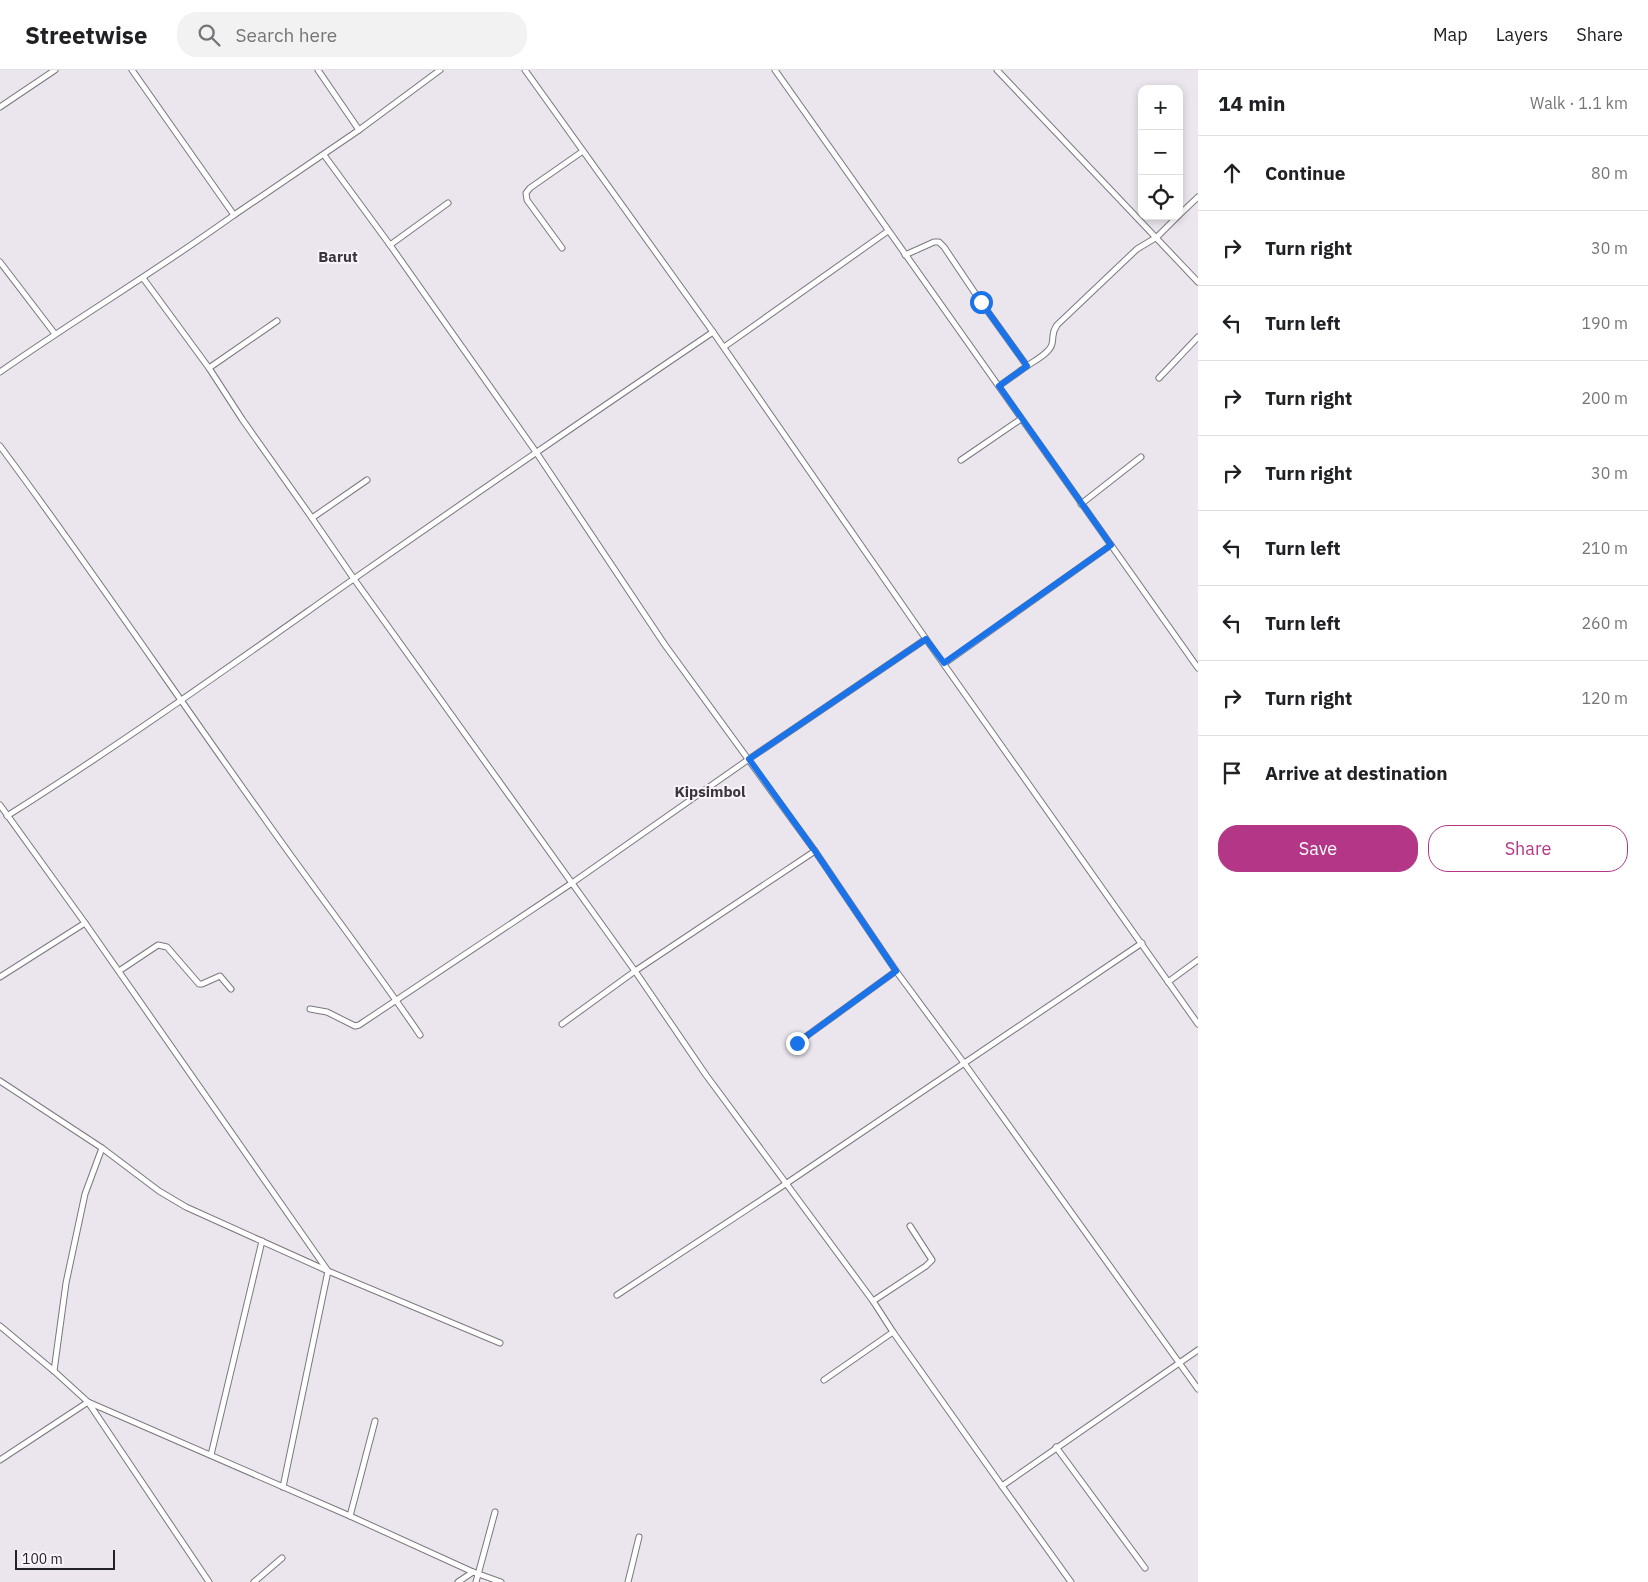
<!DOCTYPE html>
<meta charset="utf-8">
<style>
body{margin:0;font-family:"IBM Plex Sans",sans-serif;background:#f2f2f2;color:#202124}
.controls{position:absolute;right:15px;top:15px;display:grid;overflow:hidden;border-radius:10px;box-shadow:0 2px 8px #0003}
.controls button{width:45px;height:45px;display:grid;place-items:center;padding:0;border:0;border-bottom:1px solid #e0e0e0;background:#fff;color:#202124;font:25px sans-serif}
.scale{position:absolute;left:15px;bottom:12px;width:100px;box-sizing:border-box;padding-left:5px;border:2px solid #232124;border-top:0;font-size:14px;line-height:18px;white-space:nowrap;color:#232124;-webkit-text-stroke:4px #f8f3fb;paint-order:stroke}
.stop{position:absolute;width:15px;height:15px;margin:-11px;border:4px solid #1a73e8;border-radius:50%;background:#fff}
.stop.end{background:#1a73e8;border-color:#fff;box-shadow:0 1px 5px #0008}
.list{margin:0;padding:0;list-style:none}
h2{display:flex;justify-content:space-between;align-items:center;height:65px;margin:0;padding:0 20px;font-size:21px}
h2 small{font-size:16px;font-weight:400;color:#757577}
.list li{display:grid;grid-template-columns:32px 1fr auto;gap:15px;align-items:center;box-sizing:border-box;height:75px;padding:0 20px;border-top:1px solid #e0e0e0}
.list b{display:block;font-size:19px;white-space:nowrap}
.list em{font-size:16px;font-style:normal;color:#757577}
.actions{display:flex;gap:10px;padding:15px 20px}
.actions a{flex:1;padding:11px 0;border:1px solid #b43787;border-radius:20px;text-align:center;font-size:18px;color:#b43787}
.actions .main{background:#b43787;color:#fff}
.icon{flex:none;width:28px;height:28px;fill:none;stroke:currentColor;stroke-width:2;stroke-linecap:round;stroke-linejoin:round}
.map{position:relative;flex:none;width:1198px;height:1512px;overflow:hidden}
header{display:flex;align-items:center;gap:30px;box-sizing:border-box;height:70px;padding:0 25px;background:#fff;border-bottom:1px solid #e0e0e0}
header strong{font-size:24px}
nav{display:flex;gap:28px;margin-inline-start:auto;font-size:18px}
.search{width:350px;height:45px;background:#f2f2f2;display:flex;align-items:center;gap:12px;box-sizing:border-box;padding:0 18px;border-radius:20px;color:#757577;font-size:19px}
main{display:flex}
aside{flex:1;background:#fff}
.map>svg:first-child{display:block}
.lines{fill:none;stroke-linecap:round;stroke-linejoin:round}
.street-casing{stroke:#7b777e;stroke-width:7}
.street{stroke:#fff;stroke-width:5}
.route{stroke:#1a73e8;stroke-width:6}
.labels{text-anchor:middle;stroke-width:4;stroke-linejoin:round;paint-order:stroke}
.quarter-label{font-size:15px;font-weight:bold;fill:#39353b;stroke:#f8f3fb}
</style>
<header>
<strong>Streetwise</strong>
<div class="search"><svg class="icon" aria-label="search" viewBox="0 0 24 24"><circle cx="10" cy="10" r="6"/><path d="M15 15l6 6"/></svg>Search here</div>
<nav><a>Map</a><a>Layers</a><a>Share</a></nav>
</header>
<main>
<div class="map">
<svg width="1198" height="1512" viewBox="0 0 1198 1512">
<rect width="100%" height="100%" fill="#ebe6ee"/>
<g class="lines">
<defs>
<g id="street">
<path d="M132,0L234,145L359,60L440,0"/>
<path d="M318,0L359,60"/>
<path d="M525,0L713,262L926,569L1198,954"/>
<path d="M775,0L1198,598"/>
<path d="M997,0L1198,212"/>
<path d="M0,37L55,0"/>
<path d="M324,85L390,175L536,382L665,575L815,781L896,901L964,993L1198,1319"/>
<path d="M1179,145L1198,127"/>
<path d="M390,175L448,133"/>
<path d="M562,178L527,130L526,123L530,118L583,81"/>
<path d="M905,185L934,172H939L944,177L981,232L1027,296L999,316"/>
<path d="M0,192L55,264"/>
<path d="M143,208L209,298L242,349L312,448L354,509L635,901L706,1005L873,1231L893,1262L1002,1416L1071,1512"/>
<path d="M724,277L888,161"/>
<path d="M1027,296C1034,291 1050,283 1052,274C1054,265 1051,264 1057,255L1137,179L1157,167L1178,146"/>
<path d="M209,298L277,251"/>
<path d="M0,302C77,248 158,200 234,145"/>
<path d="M1159,308L1198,267"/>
<path d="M0,376C90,497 174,622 262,745C314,819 369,890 420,965"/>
<path d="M961,390L1021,349"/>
<path d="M1081,434L1141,387"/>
<path d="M312,448L367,410"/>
<path d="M945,593L1111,475"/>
<path d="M0,735L85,853L328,1201L283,1417"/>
<path d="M7,746C126,671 240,589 355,508C474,425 593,343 713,262"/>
<path d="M119,901L158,875L167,877L199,914H202L220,906L231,919"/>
<path d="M0,907L85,853"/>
<path d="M1168,912L1198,890"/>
<path d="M310,939L327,942L355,956L359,955L572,813L749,689L926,569"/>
<path d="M562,954L635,901L815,781"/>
<path d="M797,973L896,901"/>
<path d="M0,1011L102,1078L159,1121L186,1137L328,1201L500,1273"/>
<path d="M617,1225L787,1113L1142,873"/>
<path d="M873,1231L926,1196L932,1190L910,1156"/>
<path d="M0,1256L54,1301L88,1332L209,1512"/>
<path d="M54,1301L66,1213L85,1124L102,1078"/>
<path d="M824,1310L893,1262"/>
<path d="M1056,1377L1145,1498"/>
<path d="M211,1385L262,1171"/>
<path d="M0,1390L88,1332L350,1446L473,1502L501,1512"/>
<path d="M1002,1416L1198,1280"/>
<path d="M350,1446L375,1351"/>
<path d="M254,1512L282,1488"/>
<path d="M458,1512L473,1502"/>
<path d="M476,1512L495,1442"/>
<path d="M628,1512L639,1467"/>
</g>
</defs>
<use href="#street" class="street-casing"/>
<use href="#street" class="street"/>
</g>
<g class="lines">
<path class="route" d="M797,973L896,901L815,781L749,689L926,569L944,593L1111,475L999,316L1027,296L981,232"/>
</g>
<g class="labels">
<g class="quarter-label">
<text x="338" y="192">Barut</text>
<text x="710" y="727">Kipsimbol</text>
</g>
</g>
</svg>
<div class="controls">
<button>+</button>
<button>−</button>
<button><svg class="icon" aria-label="locate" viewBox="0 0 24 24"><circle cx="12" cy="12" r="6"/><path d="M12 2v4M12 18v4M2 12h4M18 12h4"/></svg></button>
</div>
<div class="scale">100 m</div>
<div class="stop" style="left:981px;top:232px"></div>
<div class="stop end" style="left:797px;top:973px"></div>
</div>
<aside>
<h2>14 min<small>Walk · 1.1 km</small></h2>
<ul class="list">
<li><svg class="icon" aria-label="ahead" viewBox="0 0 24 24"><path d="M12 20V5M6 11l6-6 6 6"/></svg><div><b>Continue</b></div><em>80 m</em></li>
<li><svg class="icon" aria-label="right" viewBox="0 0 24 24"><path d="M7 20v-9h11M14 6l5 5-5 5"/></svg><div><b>Turn right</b></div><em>30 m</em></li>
<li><svg class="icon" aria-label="left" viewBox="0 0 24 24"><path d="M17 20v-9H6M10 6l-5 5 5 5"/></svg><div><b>Turn left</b></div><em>190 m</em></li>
<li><svg class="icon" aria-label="right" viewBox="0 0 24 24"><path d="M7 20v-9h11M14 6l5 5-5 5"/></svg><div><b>Turn right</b></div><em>200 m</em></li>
<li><svg class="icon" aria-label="right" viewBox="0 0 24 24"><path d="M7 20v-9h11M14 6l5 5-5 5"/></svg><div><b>Turn right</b></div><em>30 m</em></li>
<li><svg class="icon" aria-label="left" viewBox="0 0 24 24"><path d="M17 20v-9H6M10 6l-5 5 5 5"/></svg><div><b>Turn left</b></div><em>210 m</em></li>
<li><svg class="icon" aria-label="left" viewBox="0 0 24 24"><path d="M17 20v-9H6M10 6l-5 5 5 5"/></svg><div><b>Turn left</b></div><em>260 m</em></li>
<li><svg class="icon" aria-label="right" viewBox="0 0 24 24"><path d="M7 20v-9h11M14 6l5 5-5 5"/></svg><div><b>Turn right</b></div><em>120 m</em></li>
<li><svg class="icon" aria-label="arrive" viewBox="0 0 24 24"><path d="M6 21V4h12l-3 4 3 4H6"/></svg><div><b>Arrive at destination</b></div></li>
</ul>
<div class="actions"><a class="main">Save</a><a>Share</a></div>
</aside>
</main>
